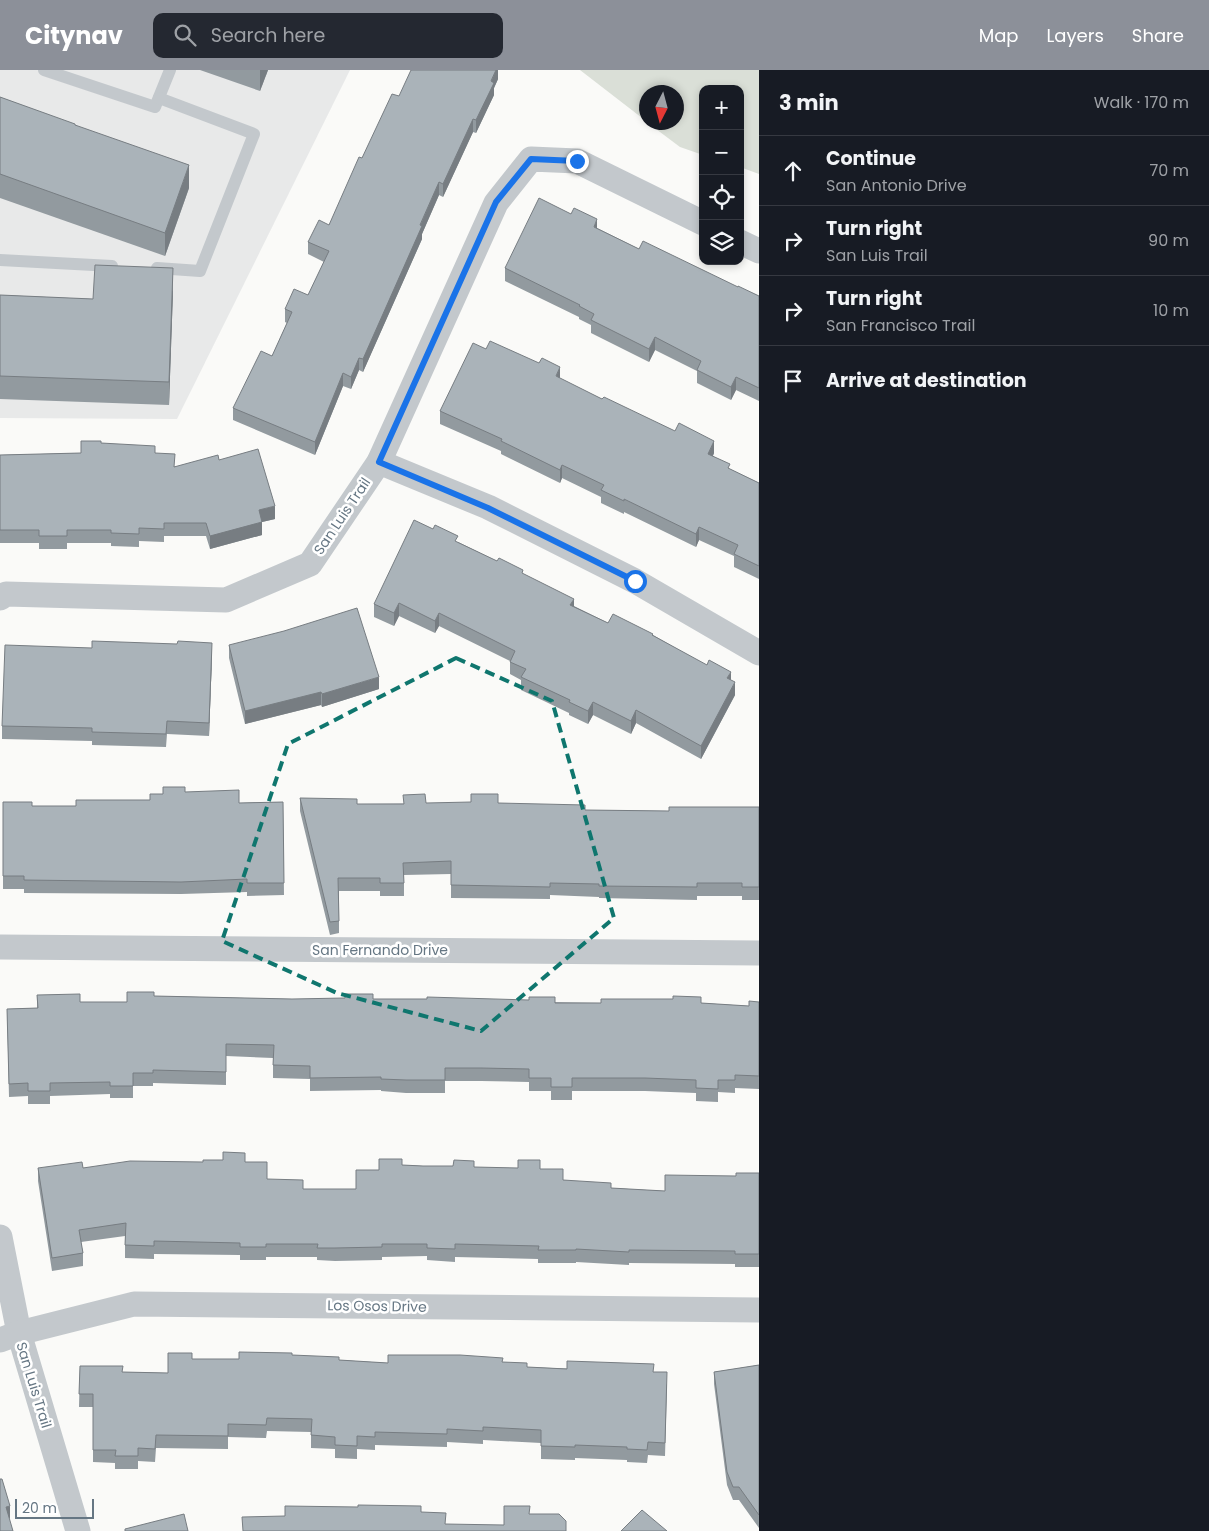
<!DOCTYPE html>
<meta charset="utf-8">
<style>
body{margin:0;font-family:Poppins,sans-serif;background:#242831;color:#f1f3f6}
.controls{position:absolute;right:15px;top:15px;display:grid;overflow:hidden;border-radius:10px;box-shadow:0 2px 8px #0003}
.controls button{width:45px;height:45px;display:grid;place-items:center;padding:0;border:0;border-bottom:1px solid #363941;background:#171b24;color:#f1f3f6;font:25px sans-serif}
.compass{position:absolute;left:639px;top:15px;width:45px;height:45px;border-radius:50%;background:#171b24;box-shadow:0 2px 8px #0003;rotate:186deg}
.scale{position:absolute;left:15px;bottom:12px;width:79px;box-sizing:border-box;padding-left:5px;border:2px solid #657683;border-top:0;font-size:14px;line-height:18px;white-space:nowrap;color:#657683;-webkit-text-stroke:4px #fff;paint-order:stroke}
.stop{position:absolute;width:15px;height:15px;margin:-11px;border:4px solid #1a73e8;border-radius:50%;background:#fff}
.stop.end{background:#1a73e8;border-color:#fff;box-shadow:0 1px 5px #0008}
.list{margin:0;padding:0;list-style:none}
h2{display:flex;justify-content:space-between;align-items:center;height:65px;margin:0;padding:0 20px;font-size:21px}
h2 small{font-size:16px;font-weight:400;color:#9ea1a6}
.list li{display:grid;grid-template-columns:32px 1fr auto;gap:15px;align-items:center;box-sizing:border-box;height:70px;padding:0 20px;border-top:1px solid #363941}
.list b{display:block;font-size:19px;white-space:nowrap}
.list p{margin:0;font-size:16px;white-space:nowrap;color:#9ea1a6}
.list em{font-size:16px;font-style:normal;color:#9ea1a6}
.icon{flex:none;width:28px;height:28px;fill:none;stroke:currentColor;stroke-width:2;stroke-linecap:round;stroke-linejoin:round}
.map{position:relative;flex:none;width:759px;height:1461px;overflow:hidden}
header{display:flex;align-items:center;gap:30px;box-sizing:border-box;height:70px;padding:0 25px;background:#8c9099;color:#fff}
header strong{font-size:24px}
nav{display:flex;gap:28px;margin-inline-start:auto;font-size:18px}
.search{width:350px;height:45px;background:#242831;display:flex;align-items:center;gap:12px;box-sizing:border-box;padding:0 18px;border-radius:10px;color:#9ea1a6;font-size:19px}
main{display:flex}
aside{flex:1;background:#171b24}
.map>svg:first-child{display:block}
.built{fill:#e8e9e9}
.green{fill:#dadfd7}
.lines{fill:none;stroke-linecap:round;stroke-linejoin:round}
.lane{stroke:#c3c8cc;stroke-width:12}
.street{stroke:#c3c8cc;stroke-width:25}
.wall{fill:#929a9f}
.shaded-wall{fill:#777d82}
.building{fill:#aab3b9;stroke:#777d82}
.route{stroke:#1a73e8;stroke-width:6}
.marked{fill:none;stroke:#0f766e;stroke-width:4;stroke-dasharray:10 6;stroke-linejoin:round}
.labels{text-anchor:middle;stroke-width:5;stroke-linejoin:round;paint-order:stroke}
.street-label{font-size:14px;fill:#657683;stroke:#fff}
</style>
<header>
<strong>Citynav</strong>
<div class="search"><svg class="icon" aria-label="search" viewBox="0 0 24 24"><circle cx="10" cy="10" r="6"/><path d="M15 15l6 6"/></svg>Search here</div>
<nav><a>Map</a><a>Layers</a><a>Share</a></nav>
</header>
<main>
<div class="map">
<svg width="759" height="1461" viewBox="0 0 759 1461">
<rect width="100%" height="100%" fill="#fafaf8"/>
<path class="built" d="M0,0H350L177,349L0,348Z"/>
<path class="green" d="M580,0H759V104L740,97V19H703V85L680,77L648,53L676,52V22H646V51Z"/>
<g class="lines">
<g class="lane">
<path d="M44,0L155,37L170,0"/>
<path d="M0,190L112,196"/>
<path d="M157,198L200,201L254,64L159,28"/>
</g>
<g class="street">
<path d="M740,172L759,181"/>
<path d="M379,392L488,437L635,511L759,583"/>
<path d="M0,528L6,524L226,530L310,494L379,392L496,133L531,89L577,91L703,153"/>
<path d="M0,877L759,883"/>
<path d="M0,1167L19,1263L78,1461"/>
<path d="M0,1270L19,1263L134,1234L759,1240"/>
</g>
</g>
<g class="wall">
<path d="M200,0H268L260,21Z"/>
<path d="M498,0V9L494,18V25L476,63L473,62L443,127L439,125L422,164V169L363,302L359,300L351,319L343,316L315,385L233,350V338L272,286L287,253L285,252V239L308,225L324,192L308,184V172L329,155L362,88L399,26Z"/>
<path d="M0,27L75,55L189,118L165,186L0,128Z"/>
<path d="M597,158L639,179L759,226V331L736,320L731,330L697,313V301L655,280L649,292L591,263V255L579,249V247L505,211V198Z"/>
<path d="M173,221L169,335L0,329V225L93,229Z"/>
<path d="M486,279L560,309L714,383L713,386L730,399L759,413V509L734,497V486L699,470L696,477L624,442V444L601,433V427L562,408L560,413L501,384V381L440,354V341Z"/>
<path d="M101,373L155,383L175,397L219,390L275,449L262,452V465L210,479L206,466H164V472L139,471V477L111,476V473H67V479H39V473H0V385L81,383Z"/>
<path d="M458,472L523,504L574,536L608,553L653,565L731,610L735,625L701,689L636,653L631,664L593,645L588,654L569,645V643L521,620V610L510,604V591L439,556L435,563L399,546L394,556L374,547V534Z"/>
<path d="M229,575L379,619L322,637L321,635L245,654L229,588Z"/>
<path d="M212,586L209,666L167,664L166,677L92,675V671L2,669V656Z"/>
<path d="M185,722L239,733L283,732L284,825L247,826V822L181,824L24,823V819H3V732L32,736H76L150,730L163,724Z"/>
<path d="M300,728L357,734L498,733L585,740L669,741L759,737V830H742V826H697V830L599,828V827L550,825V829L451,828V804L404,805V826H380V821H339V863L330,865L300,741Z"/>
<path d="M37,925L80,932H127L154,926L292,929H373L601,933H701L749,936L759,932V1019L735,1018V1023L718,1022V1032L696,1031V1023L645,1021H572V1030H551V1021H529V1012L481,1011H445V1023H406L381,1021V1020L310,1021V1009L273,1008V988L226,986V1015L153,1013V1016H133V1028H110V1024L50,1026V1034H28V1026L9,1027L7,939L37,938Z"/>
<path d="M203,1092H245L267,1109L303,1119H356L379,1100L402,1095L423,1096L540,1099L563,1110L611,1118L665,1121L736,1106L759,1103V1197H735V1194L629,1193V1195L576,1192V1193H538V1189L455,1187V1192L427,1190V1186L382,1187V1190L335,1191L317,1190V1187H266V1190H240V1185L154,1184V1189L125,1188V1166L81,1172L83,1183V1196L52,1201L38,1111V1098H83Z"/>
<path d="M292,1285L339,1290L388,1293L503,1292L527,1297L654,1302L667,1315L665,1386L648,1385L647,1393L627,1392V1390L575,1388V1390L541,1389V1373L483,1370V1374L447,1372V1377L375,1375V1380L357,1379V1389L335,1388V1379L311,1378V1362L267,1361L266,1368L228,1367V1379L156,1378L155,1392L138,1391V1399H115V1393L93,1392V1337H79L80,1296L123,1302L168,1303L192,1289H239Z"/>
<path d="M759,1295V1458L739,1430H733L727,1415L714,1314V1302Z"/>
</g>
<g class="shaded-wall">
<path d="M260,0H268L260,21Z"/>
<path d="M496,0H498V9L494,18V25L476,63V50Z"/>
<path d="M473,49V62L443,127V114Z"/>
<path d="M189,95V118L165,186V163Z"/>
<path d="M439,112V125L422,164V169L363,302V289Z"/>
<path d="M597,149V162L594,157Z"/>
<path d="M173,198V221L169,335V312Z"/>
<path d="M655,267V280L649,292V279Z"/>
<path d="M359,288V300L351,319V307Z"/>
<path d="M560,297V310L556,306Z"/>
<path d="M343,303V316L315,385V372Z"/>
<path d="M736,307V320L731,330V317Z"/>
<path d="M714,371V383L708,396V384Z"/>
<path d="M562,395V408L560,413V400Z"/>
<path d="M275,436V449L262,452V465L210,479V466L259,440Z"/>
<path d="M699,457V470L696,477V464Z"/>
<path d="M574,529V541L570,535Z"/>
<path d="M399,533V546L394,556V543Z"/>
<path d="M439,543V556L435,563V551Z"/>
<path d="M212,573V586L209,666V653Z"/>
<path d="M731,602V615L727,608Z"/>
<path d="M379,607V619L322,637V624Z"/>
<path d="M735,612V625L701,689V676Z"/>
<path d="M321,622V635L245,654V641Z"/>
<path d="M593,632V645L588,654V641Z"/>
<path d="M636,640V653L631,664V651Z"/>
<path d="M10,1436V1448L6,1450V1437Z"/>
</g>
<g class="building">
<path d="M411,0H496L491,11L494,13L476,50L473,49L443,114L439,112L420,155L422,156L363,289L359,288L351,307L343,303L315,372L233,338L261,281L272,286L292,242L285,239L294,219L308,225L329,181L308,172L319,150L329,155L359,87L362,88L392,24L399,26Z"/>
<path d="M0,27L75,54V55L189,95L165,163L0,104Z"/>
<path d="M539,128L571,144L574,138L597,149L594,157L639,179L643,171L738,217V216L759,226V318L736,307L731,317L697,300L701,291L655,267L649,279L591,250L594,244L579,236L580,235L505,198Z"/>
<path d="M95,195L173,198L169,312L0,306V225L93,229Z"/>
<path d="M490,271L539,293L542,288L560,297L556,306L602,329L604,327L675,361L679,353L714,371L708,384L730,394L728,398L759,413V496L734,484L738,475L699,457L696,464L624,429V431L601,420L604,415L562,395L560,400L501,371L502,369L440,341L473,273L486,279Z"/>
<path d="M81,371H101V373L155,376V383L175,384L174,397L218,385L219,390L258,379L275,436L259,440L262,452L210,466L206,453H164V459L139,458V464L111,463V460H67V466H39V460H0V385L81,383Z"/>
<path d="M414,450L433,459L435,455L458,466L455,471L497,491L499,488L523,500L522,503L574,529L570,535L608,553L613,544L653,564L652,565L707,595L709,590L731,602L727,608L735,612L701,676L636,640L631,651L593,632L588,641L569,632L570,630L521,607L526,599L510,592L515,581L439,543L435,551L399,533L394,543L374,534Z"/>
<path d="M357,538L379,607L322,624L321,622L245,641L229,575L284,561Z"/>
<path d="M92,571L177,574L178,571L212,573L209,653L167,651L166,664L92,662V658L2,656L5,575L92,578Z"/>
<path d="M163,717H185V722L239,720V733L283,732L284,813H247V809L181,812L24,810V806H3V732H32V736H76V730H150V724H163Z"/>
<path d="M425,724L426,733L471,732V724H498V733L585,735V740L669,741V737H759V817H742V813H697V817L599,816V814L550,813V817L451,815V791L403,793L404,813H380V808H338L339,851L330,852L300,728L357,729V734H404L403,725Z"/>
<path d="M127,922H154V926L292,929L345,928V924H373V929H427V927L529,930V927H555V933H601V929H673V926L701,927V933L749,936V931L759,932V1006L735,1005V1010H718V1019L696,1018V1010L645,1008H572V1017H551V1008H529V999L481,998H445V1010H406L381,1009V1007L310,1008V996L273,995L274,975L226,974V1002L153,1000V1003H133V1016H110V1012L50,1013V1021H28V1013L9,1014L7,939L38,938L37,925L80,924V932H127Z"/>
<path d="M223,1082L245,1083V1092H267V1109L303,1110V1119H356V1100H379V1089H402V1095L423,1096H453L454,1090L474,1091V1097L518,1098V1090H540V1099H563V1110L611,1113V1118L665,1121V1105L736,1106V1103H759V1184H735V1181L629,1180V1182L576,1179V1180H538L539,1176L455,1174V1179L427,1178V1174H382V1177L335,1178H317L318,1174H266V1177H240V1173L154,1171V1176L125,1175L126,1153L79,1160L83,1183L52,1188L38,1098L82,1092L83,1098L130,1091L203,1092V1090H223Z"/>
<path d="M239,1282L292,1283V1285L339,1287V1290L388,1293V1285H460L503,1288L502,1292L527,1293V1297L567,1299V1291L654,1294L653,1302H667L665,1373L648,1372L647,1380L627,1379V1377L575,1375V1377L541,1376V1360L483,1357V1361L447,1359V1364L375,1362V1367L357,1366V1376L335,1375V1367L311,1365L312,1349L267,1348L266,1355L228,1354V1366L156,1365L155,1379L138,1378V1386H115L116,1380H93V1324H79L80,1296H123L122,1302L168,1303V1283H192V1289H239Z"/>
<path d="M759,1295V1445L739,1417H733L727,1402L714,1302Z"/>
<path d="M0,1409H2L10,1436L6,1437L13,1461H0Z"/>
<path d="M358,1435L421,1436V1442L446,1443L445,1454L504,1455V1436H530L529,1444H559L566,1451V1461H243L242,1447L285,1446V1436L358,1437Z"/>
<path d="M642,1440L667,1461H621Z"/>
<path d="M184,1444L188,1461H125V1459Z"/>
</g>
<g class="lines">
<path class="route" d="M577,91L531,89L496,132L379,392L488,438L635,511"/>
</g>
<path class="marked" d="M456,588L552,631L614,848L481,961L337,923L222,871L288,674Z"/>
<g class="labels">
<g class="street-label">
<text transform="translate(342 446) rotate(-56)" y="5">San Luis Trail</text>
<text x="380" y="885">San Fernando Drive</text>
<text transform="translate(377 1236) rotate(1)" y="5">Los Osos Drive</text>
<text transform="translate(34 1315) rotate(73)" y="5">San Luis Trail</text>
</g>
</g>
</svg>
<div class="controls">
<button>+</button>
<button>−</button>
<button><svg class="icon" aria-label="locate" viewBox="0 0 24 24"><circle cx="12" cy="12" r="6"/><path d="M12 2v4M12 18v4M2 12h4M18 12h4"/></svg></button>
<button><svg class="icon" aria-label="layers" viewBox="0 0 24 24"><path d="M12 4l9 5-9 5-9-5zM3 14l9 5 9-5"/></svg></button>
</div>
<svg class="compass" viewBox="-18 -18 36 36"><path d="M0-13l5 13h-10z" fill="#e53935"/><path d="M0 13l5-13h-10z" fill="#9ea1a6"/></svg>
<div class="scale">20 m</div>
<div class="stop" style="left:635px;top:511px"></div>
<div class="stop end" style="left:577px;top:91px"></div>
</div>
<aside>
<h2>3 min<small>Walk · 170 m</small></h2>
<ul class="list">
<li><svg class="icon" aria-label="ahead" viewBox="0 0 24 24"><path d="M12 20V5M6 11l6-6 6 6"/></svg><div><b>Continue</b><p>San Antonio Drive</p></div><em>70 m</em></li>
<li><svg class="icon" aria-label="right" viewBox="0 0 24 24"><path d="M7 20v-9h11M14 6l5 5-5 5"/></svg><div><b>Turn right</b><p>San Luis Trail</p></div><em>90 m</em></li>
<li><svg class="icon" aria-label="right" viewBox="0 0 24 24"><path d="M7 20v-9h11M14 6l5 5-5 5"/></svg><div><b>Turn right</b><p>San Francisco Trail</p></div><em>10 m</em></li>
<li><svg class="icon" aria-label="arrive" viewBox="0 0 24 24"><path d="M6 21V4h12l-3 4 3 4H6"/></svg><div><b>Arrive at destination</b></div></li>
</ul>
</aside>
</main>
